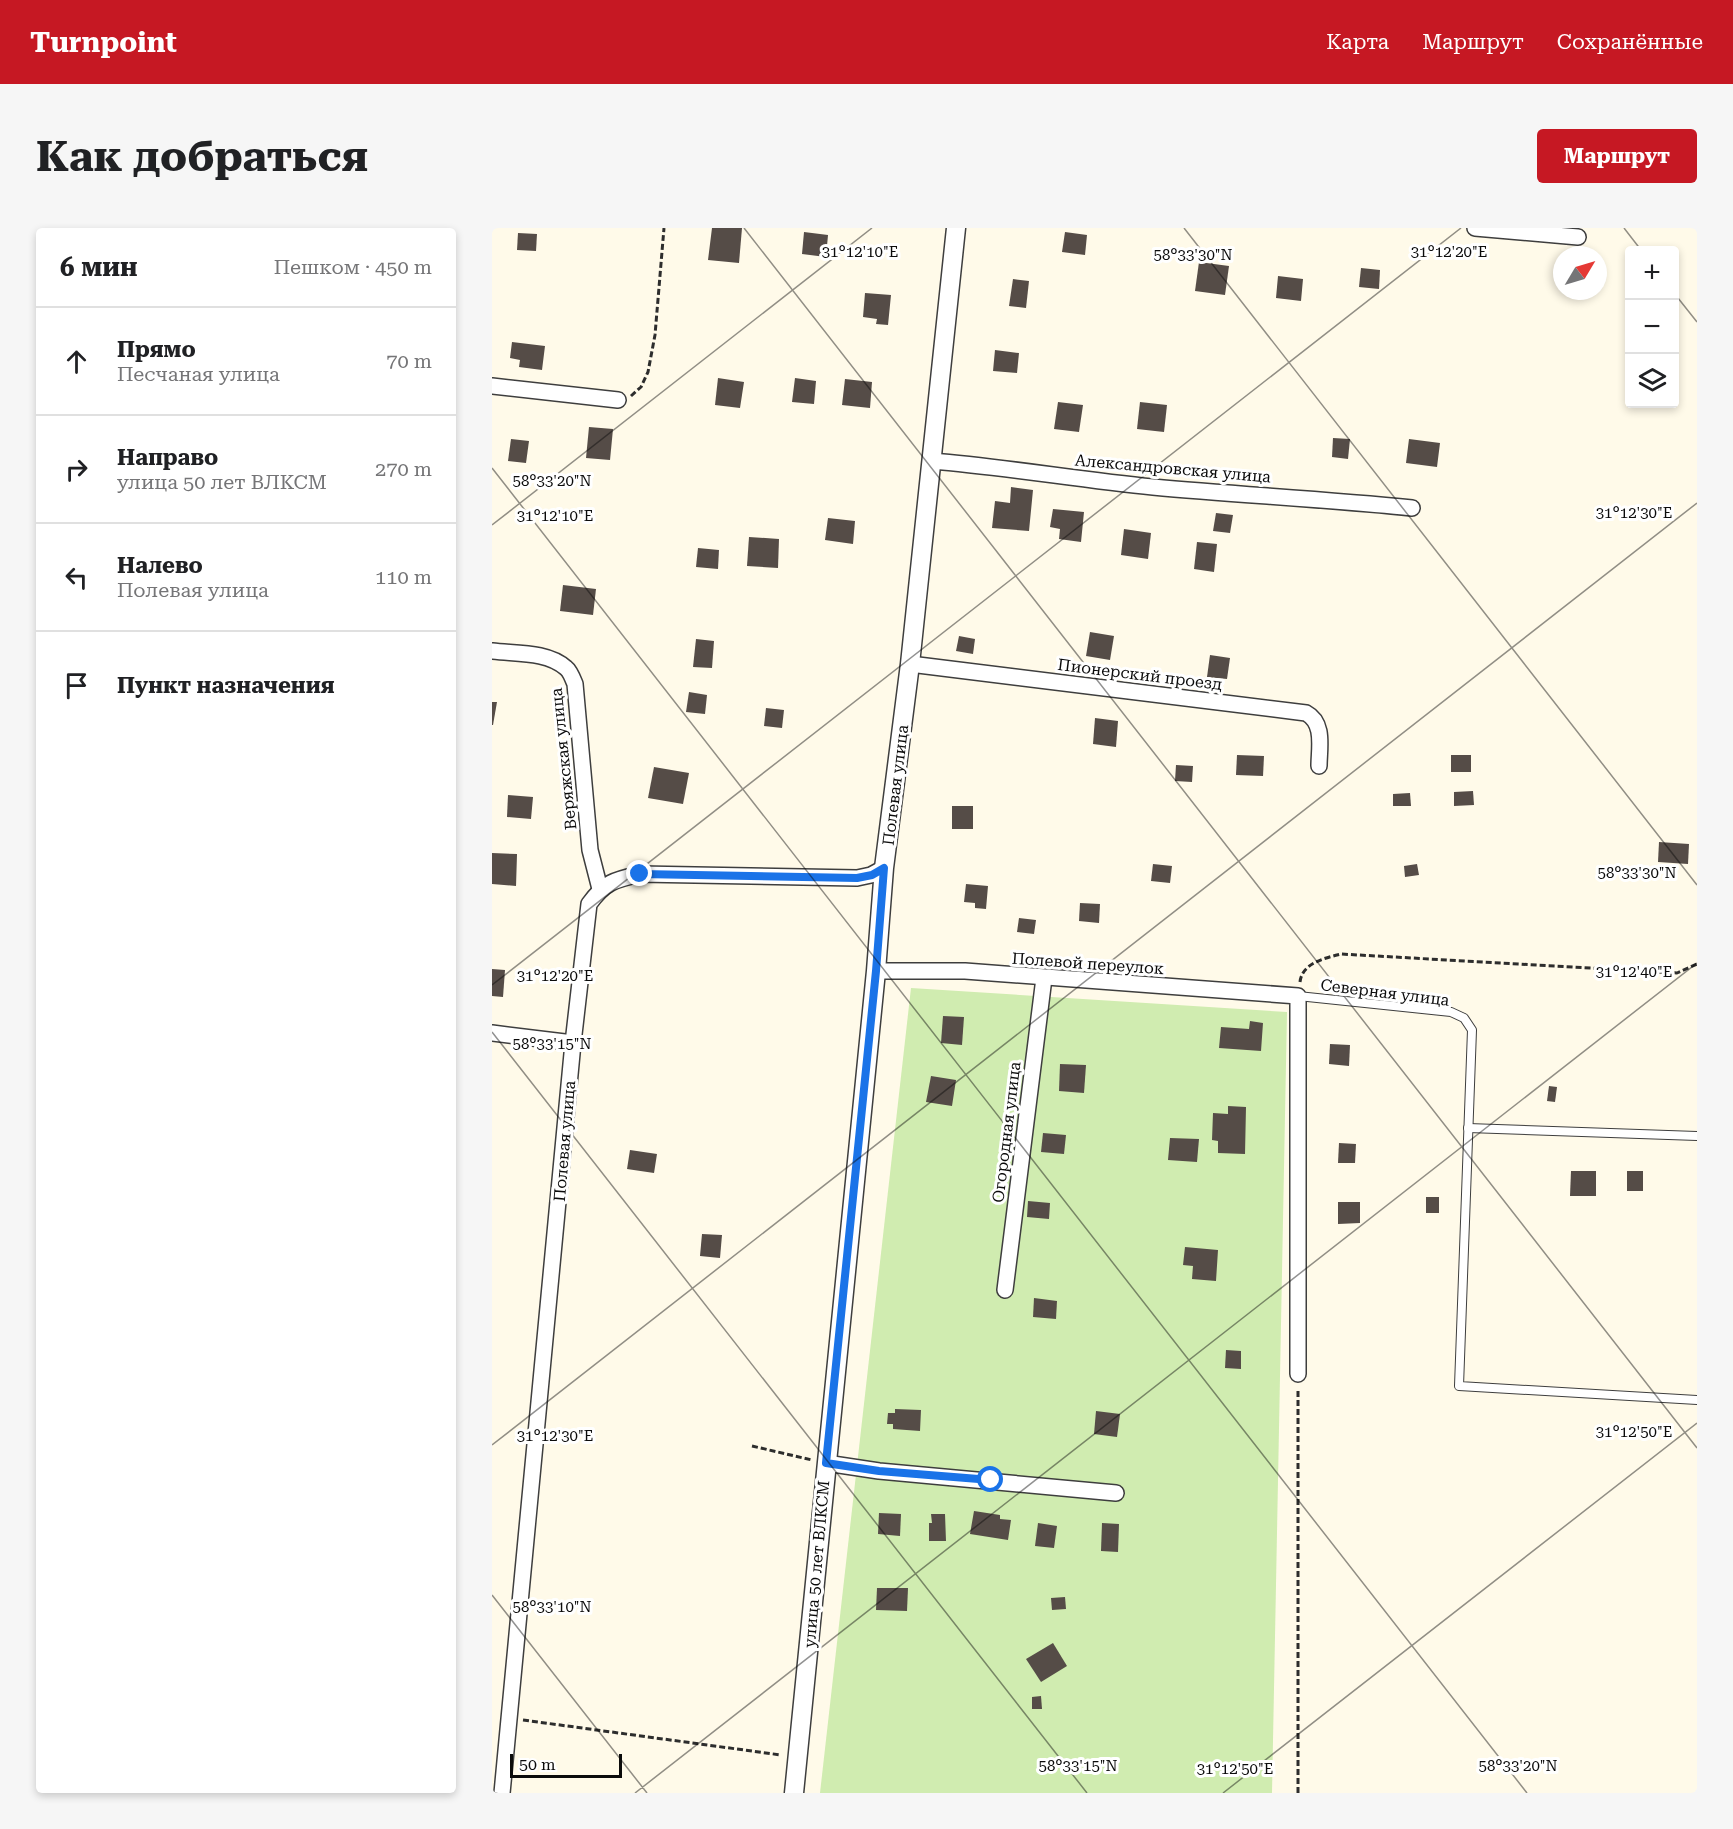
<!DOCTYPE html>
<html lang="ru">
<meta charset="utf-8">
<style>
body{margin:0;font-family:"Roboto Serif",serif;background:#f6f6f6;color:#202124}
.controls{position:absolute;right:18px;top:18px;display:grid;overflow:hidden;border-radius:6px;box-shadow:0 3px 9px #0003}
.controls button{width:54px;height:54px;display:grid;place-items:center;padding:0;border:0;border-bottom:2px solid #e0e0e0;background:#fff;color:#202124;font:30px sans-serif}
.compass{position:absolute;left:1061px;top:18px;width:54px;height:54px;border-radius:50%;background:#fff;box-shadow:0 3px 9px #0003;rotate:52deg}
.scale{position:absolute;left:18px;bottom:15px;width:112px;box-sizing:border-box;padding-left:6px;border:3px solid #0b0b0b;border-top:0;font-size:16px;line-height:21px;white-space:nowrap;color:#0b0b0b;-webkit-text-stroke:4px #fff;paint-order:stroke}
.stop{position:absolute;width:18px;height:18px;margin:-14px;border:4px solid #1a73e8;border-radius:50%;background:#fff}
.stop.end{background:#1a73e8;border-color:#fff;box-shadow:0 2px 6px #0008}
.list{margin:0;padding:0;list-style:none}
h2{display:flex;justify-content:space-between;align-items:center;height:78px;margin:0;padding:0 24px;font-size:26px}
h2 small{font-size:20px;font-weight:400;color:#757577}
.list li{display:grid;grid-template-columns:39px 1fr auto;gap:18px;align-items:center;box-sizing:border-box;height:108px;padding:0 24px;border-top:2px solid #e0e0e0}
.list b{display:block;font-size:22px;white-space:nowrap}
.list p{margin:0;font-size:20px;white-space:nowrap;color:#757577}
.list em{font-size:20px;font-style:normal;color:#757577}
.icon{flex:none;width:33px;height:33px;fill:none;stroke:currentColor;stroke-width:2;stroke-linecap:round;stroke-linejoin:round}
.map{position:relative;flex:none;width:1205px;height:1565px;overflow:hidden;border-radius:6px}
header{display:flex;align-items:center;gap:36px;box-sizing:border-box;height:84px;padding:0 30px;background:#c61823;color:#fff}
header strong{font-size:28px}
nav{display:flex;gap:33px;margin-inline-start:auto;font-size:21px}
.intro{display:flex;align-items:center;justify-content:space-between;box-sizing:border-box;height:144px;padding:0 36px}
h1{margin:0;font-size:42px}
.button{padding:15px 27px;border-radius:6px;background:#c61823;color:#fff;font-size:21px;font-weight:700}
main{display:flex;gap:36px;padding:0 36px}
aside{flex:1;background:#fff;border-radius:6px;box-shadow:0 3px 9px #0003}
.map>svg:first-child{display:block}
.green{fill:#d0ecb0}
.building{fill:#554c47}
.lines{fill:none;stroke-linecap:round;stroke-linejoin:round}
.service-casing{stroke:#3e3e3e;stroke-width:10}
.minor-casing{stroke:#3e3e3e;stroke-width:18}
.tertiary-casing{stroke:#3e3e3e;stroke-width:21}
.path{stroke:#2d2d2d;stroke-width:3;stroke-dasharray:6 3;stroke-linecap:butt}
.service{stroke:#fff;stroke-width:8}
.minor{stroke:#fff;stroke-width:15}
.tertiary{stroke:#fff;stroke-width:18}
.route{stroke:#1a73e8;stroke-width:8}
.ticks{fill:none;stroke:#0b0b0b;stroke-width:1.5;stroke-opacity:0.45}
.labels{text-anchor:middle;stroke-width:6;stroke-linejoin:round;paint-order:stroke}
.street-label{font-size:16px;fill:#0b0b0b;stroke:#fff}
.ticks-label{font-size:15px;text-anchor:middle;fill:#0b0b0b;stroke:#fff;stroke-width:6;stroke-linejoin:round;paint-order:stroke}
</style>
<header>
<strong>Turnpoint</strong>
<nav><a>Карта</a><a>Маршрут</a><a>Сохранённые</a></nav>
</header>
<div class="intro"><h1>Как добраться</h1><a class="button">Маршрут</a></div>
<main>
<aside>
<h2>6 мин<small>Пешком · 450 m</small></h2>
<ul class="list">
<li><svg class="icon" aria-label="ahead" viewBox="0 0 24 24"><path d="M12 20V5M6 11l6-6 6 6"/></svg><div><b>Прямо</b><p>Песчаная улица</p></div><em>70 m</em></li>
<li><svg class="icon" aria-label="right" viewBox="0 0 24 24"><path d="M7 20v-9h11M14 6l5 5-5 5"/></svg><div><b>Направо</b><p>улица 50 лет ВЛКСМ</p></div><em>270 m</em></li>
<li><svg class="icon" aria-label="left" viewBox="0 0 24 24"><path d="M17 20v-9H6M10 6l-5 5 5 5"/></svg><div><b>Налево</b><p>Полевая улица</p></div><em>110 m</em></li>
<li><svg class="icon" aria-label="arrive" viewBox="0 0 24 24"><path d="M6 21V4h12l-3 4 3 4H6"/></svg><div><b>Пункт назначения</b></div></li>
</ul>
</aside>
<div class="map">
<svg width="1205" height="1565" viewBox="0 0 1205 1565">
<rect width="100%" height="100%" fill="#fffae9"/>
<path class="green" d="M419,760L795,784L780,1565H328Z"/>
<g class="building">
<path d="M220,0H250L247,35L216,32Z"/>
<path d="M312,4L336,7L334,29L310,26Z"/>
<path d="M573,4L595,7L593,27L570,24Z"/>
<path d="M26,5L45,6L44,23L25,22Z"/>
<path d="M707,34L737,38L733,67L703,63Z"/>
<path d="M869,40L888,42L887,61L867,59Z"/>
<path d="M786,48L811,51L809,73L784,70Z"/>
<path d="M521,51L537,53L534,80L517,78Z"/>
<path d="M373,65L399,67L396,97L384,96L385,91L371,89Z"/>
<path d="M20,114L53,118L50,142L27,139L28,132L18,130Z"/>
<path d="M503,122L527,125L525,145L501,143Z"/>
<path d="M226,150L252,154L248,180L223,177Z"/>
<path d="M303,150L324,153L322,176L300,174Z"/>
<path d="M353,151L380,154L378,180L350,177Z"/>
<path d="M566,174L591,177L587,204L562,201Z"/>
<path d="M648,174L675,177L672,204L645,201Z"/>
<path d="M97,199L121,201L118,232L94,230Z"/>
<path d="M841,210L858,211L856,231L840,229Z"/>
<path d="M19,211L37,213L34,235L16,233Z"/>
<path d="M917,211L948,215L945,239L914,235Z"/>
<path d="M519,259L541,262L537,303L500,300L503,273L518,275Z"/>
<path d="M561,281L592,284L589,314L567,311L568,301L558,299Z"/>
<path d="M724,285L741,287L738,305L721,303Z"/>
<path d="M336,290L363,293L361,316L333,312Z"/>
<path d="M632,301L659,305L656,331L629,327Z"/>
<path d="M257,309L287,311L286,340L255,338Z"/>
<path d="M705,314L725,316L722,344L702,341Z"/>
<path d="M206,320L227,322L226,341L204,339Z"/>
<path d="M71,357L104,361L101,387L68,383Z"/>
<path d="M598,404L622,408L618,432L594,428Z"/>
<path d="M467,408L483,411L481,426L464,423Z"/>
<path d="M204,411L222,413L220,440L201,439Z"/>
<path d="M718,427L738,430L735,451L715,449Z"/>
<path d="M197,464L215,467L213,486L194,484Z"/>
<path d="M0,474H5L1,497H0Z"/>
<path d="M274,480L292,482L290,500L272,498Z"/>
<path d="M603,490L626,493L624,519L601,516Z"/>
<path d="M745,527L772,528L771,548L744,547Z"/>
<rect x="959" y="527" width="20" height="17"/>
<path d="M684,537L701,538L700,554L683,553Z"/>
<path d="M162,539L197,545L191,576L156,570Z"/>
<path d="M981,563L982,577L962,578V564Z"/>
<path d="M918,565L919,578H901V566Z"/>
<path d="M16,567L41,569L39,591L15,589Z"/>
<rect x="460" y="578" width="21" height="23"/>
<path d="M1167,614L1197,616L1196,636L1166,634Z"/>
<path d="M0,625L25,626L24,658L0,656Z"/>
<path d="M661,636L680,638L678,655L659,653Z"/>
<path d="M925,636L927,647L913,649L912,638Z"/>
<path d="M474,656L496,658L494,681L483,680V675L472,674Z"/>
<path d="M588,675L608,676L607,695L587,693Z"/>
<path d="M527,690L544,692L542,706L525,704Z"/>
<path d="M0,741L13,742L11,769L0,768Z"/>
<path d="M451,788L472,789L470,817L449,815Z"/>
<path d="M758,793L771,795L769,823L727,820L729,799L757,801Z"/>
<path d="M838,816L858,817L857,838L837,836Z"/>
<path d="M568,836L594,837L592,865L567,863Z"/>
<path d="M439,848L464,852L460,878L434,874Z"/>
<path d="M1057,858L1065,859L1063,874L1055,873Z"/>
<path d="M736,878L754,879L753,926L726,925V913L720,912L721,885L736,886Z"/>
<path d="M551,905L574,907L572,926L549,924Z"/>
<path d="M678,910L707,911L705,934L676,932Z"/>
<path d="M847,915L864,916L863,935H846Z"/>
<path d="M138,922L165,926L162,945L135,941Z"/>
<path d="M1079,943H1104V968H1078Z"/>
<rect x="1135" y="943" width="16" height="20"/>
<rect x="934" y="969" width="13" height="16"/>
<path d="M536,973L558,975L557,991L535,989Z"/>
<path d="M846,974H868V995L846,996Z"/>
<path d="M210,1006L230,1007L228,1030L208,1028Z"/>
<path d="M693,1019L726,1022L724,1053L700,1051L701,1038L691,1037Z"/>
<path d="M542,1070L565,1073L564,1091L541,1089Z"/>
<path d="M734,1122L749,1123V1141L733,1140Z"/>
<path d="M403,1181L429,1182L428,1203L401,1201V1196H395L396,1185H403Z"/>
<path d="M604,1183L628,1186L625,1209L602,1206Z"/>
<path d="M482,1283L508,1287V1291L519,1292L516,1312L478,1306Z"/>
<path d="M387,1285L409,1286L408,1308L386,1306Z"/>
<path d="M439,1286H453L454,1313H437V1295H440Z"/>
<path d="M546,1295L565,1298L562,1320L543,1318Z"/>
<path d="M610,1295L627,1296L626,1324L609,1323Z"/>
<path d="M385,1360H416L415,1383L384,1382Z"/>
<path d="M573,1369L574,1381L560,1382L559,1370Z"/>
<path d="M561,1415L575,1438L549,1454L534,1431Z"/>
<path d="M549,1468L550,1481H540V1469Z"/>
</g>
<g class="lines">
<defs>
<g id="service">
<path d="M806,768L959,784L972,790L980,802L967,1158L1205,1172"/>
<path d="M976,900L1205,908"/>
</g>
<g id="minor">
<path d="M983,0L1086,9"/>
<path d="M0,158L126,172"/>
<path d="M440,233C514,239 588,252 661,259C748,267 834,271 920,280"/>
<path d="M0,423C23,426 55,423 74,440C78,443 81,451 83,456L98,622L108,661"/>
<path d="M418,436L814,485C833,495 827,520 827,538"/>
<path d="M384,743H473L806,768V1146"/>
<path d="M0,805L81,815"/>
<path d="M513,1062L552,750"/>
<path d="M334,1235L387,1243L624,1265"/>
<path d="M10,1565L81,815L97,676C113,654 122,652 148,646L365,650L379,647L392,640"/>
</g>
<path id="tertiary" d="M302,1565L384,743L392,640L418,436L464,0"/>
</defs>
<use href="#service" class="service-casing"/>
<use href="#minor" class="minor-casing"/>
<use href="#tertiary" class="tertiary-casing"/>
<g class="path">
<path d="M139,168L149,159L156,144L163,107L172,0"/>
<path d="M808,754C810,735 833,730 849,726L1185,745L1205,736"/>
<path d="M260,1218L320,1232"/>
<path d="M31,1492L289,1527"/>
<path d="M806,1565V1160"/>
</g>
<use href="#service" class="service"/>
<use href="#minor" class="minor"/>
<use href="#tertiary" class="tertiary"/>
</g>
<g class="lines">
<path class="route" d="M148,646L365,650L380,647L392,640L384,743L334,1235L387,1243L499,1252"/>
</g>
<path class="ticks" d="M252,0L1205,1220M692,0L1205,657M1132,0L1149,22M1182,65L1205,94M0,240L1035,1565M0,297L380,0M0,757L969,0M0,804L595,1565M0,1217L1205,275M0,1367L155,1565M143,1565L1205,735M731,1565L1205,1195"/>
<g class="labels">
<g class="street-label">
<text transform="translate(681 240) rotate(5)" y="6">Александровская улица</text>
<text transform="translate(648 446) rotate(7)" y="6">Пионерский проезд</text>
<text transform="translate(71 531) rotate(-96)" y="6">Веряжская улица</text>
<text transform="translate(403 557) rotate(-83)" y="6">Полевая улица</text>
<text transform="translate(596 735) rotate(4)" y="6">Полевой переулок</text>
<text transform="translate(893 764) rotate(7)" y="6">Северная улица</text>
<text transform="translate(514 904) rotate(-83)" y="6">Огородная улица</text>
<text transform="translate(72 913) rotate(-85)" y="6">Полевая улица</text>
<text transform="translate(324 1336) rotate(-85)" y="6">улица 50 лет ВЛКСМ</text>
</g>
</g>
<g class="ticks-label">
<text x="368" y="29">31°12'10"E</text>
<text x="957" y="29">31°12'20"E</text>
<text x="701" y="32">58°33'30"N</text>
<text x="60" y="258">58°33'20"N</text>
<text x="1142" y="290">31°12'30"E</text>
<text x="63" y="293">31°12'10"E</text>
<text x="1145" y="650">58°33'30"N</text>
<text x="1142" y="749">31°12'40"E</text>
<text x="63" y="753">31°12'20"E</text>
<text x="60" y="821">58°33'15"N</text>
<text x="1142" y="1209">31°12'50"E</text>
<text x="63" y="1213">31°12'30"E</text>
<text x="60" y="1384">58°33'10"N</text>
<text x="586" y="1543">58°33'15"N</text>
<text x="1026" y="1543">58°33'20"N</text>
<text x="743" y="1546">31°12'50"E</text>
</g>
</svg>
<div class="controls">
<button>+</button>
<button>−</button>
<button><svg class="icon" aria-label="layers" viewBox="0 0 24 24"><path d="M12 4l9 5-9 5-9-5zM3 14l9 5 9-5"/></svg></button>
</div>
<svg class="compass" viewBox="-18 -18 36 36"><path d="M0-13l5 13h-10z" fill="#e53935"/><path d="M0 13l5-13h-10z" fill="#757577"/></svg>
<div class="scale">50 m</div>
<div class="stop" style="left:499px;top:1252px"></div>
<div class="stop end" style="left:148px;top:646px"></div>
</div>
</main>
